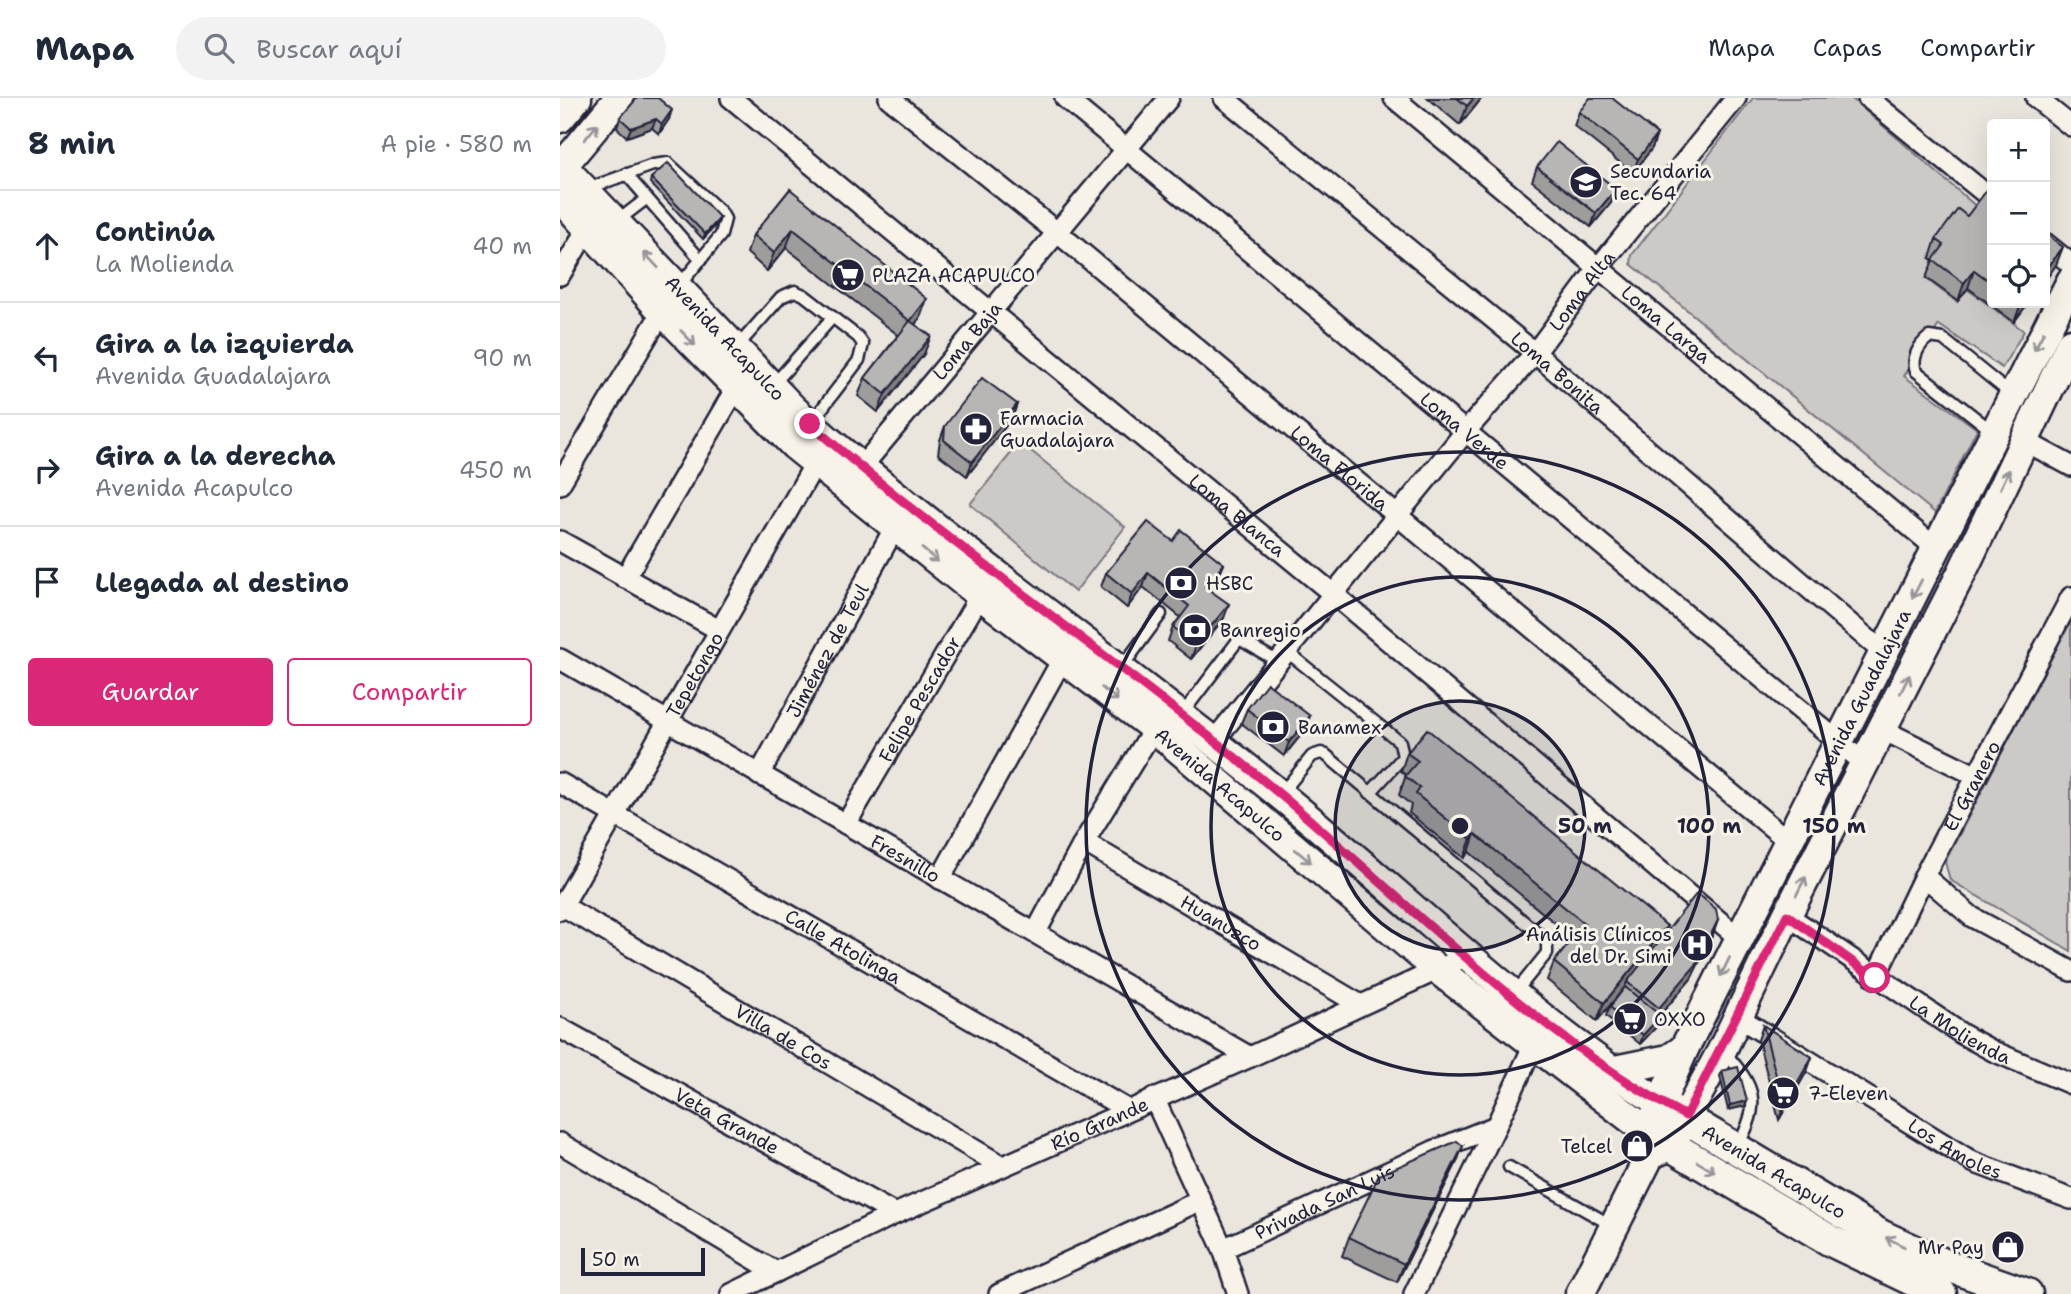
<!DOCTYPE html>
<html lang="es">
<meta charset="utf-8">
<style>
body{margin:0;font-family:"Shantell Sans",sans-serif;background:#f2f2f3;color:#1f2937}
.controls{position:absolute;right:21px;top:21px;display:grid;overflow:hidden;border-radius:7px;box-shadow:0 7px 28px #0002}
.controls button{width:63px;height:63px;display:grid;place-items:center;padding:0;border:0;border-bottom:2px solid #e0e1e3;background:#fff;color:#1f2937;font:35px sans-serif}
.scale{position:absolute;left:21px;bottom:18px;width:124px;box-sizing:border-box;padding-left:7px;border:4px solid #22223b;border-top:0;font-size:19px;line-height:24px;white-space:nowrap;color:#22223b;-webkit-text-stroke:5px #f7f3e8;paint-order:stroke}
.stop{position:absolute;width:21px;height:21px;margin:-16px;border:5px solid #db2777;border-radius:50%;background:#fff}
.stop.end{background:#db2777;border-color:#fff;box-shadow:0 2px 7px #0008}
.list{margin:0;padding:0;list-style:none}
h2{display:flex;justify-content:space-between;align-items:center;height:91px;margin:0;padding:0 28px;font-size:30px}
h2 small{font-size:23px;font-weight:400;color:#747a83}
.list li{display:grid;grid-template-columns:46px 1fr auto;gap:21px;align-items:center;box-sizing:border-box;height:112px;padding:0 28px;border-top:2px solid #e0e1e3}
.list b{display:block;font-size:26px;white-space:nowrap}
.list p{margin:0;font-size:23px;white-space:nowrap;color:#747a83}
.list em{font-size:23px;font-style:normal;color:#747a83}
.actions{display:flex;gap:14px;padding:21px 28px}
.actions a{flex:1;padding:16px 0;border:2px solid #db2777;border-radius:7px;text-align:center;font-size:24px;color:#db2777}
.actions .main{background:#db2777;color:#fff}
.icon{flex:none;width:38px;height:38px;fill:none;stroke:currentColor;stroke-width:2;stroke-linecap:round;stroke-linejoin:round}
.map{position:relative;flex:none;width:1511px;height:1196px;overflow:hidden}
header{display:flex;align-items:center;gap:42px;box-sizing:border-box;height:98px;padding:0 35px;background:#fff;border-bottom:2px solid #e0e1e3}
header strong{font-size:33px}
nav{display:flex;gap:38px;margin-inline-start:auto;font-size:24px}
.search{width:490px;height:63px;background:#f2f2f3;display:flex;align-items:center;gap:18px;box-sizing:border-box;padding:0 24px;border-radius:38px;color:#747a83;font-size:26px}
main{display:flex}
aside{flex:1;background:#fff}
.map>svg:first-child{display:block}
.green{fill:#cdc9c6;stroke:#787680;stroke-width:2}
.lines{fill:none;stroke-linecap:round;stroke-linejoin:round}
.lane-casing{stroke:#22223b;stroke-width:15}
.street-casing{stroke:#22223b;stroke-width:24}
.secondary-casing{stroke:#22223b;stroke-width:33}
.primary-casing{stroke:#22223b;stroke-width:35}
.lane{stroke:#f7f3e8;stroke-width:10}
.street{stroke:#f7f3e8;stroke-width:19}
.secondary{stroke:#f7f3e8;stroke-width:28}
.primary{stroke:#f7f3e8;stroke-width:30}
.wall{fill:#9e9d9c;stroke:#22223b;stroke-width:2}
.shaded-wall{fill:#817f7f;stroke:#22223b;stroke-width:2}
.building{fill:#b8b6b5;stroke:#22223b;stroke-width:2}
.oneway{stroke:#97959a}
.route{stroke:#db2777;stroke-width:9}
.ring{fill:none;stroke:#22223b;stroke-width:3.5}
.labels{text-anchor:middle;stroke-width:6;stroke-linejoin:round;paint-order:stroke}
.poi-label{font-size:19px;fill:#22223b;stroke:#f7f3e8;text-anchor:start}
.street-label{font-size:19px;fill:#22223b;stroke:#f7f3e8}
.centre{fill:#22223b;stroke:#f7f3e8;stroke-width:3.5}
.ring-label{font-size:21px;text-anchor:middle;font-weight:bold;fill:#22223b;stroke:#f7f3e8;stroke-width:6;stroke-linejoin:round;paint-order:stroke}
</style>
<header>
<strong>Mapa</strong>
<div class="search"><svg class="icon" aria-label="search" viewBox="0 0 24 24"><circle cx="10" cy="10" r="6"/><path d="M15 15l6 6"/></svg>Buscar aquí</div>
<nav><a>Mapa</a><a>Capas</a><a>Compartir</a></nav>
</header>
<main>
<aside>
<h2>8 min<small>A pie · 580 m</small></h2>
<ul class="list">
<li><svg class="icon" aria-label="ahead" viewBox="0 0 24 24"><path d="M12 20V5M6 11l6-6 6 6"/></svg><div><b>Continúa</b><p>La Molienda</p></div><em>40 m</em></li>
<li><svg class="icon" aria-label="left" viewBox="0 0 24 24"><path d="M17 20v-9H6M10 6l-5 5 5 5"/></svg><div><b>Gira a la izquierda</b><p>Avenida Guadalajara</p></div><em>90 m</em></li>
<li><svg class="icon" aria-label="right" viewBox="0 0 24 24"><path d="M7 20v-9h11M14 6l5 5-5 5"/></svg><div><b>Gira a la derecha</b><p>Avenida Acapulco</p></div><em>450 m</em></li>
<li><svg class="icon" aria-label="arrive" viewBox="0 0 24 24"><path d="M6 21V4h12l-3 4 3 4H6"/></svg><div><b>Llegada al destino</b></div></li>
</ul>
<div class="actions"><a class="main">Guardar</a><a>Compartir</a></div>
</aside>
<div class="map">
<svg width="1511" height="1196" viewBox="0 0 1511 1196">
<rect width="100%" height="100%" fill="#eae6de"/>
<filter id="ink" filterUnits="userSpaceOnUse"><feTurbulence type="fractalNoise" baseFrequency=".0143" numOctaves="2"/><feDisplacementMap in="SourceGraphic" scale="14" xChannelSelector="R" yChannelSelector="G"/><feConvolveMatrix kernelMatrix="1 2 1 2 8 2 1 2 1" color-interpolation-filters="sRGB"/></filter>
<g filter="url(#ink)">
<g class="green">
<path d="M1193,0H1291L1419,111L1391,129L1369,160L1377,165L1365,180L1397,204L1407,191L1464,233L1442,270L1379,227L1344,278L1417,331L1375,415L1071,166L1072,157Z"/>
<path d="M460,344L565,429L515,494L410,406Z"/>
<path d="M1511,522V853L1390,782L1385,764Z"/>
</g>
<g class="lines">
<defs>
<g id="lane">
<path d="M66,76L141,162"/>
<path d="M29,90L93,67L108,65L161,114L165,121L161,137L118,189"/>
<path d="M56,124L86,101"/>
<path d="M177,249L221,199L235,193L244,197L298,239L303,246L299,262L251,325"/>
<path d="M213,287L273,219"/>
<path d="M1432,333L1356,273C1351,260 1359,247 1369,239L1383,241L1452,297"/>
<path d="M726,553L840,644L843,659L810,695"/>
<path d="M563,568L601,516"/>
<path d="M623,615L679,541L717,563"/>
<path d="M721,696L752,658L761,655L766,657L987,843V855L954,896"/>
<path d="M1165,955C1196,989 1201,1006 1178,1047"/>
<path d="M949,1069L1051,1127"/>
</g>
<g id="street">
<path id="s1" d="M171,0L772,495L1179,840"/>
<path id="s2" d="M329,0L498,135L1227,742"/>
<path id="s3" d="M505,0L1304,665"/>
<path id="s4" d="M664,0L975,255L1324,555"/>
<path id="s5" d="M834,0L1377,451"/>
<path d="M1308,0L1432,101"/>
<path d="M1476,0L1511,28"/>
<path d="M1485,145L1511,166"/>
<path d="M0,177L28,130"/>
<path d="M1463,342L1511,368"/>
<path id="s6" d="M295,377L609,0"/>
<path d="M0,386L109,202"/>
<path d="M0,443L159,532"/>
<path d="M65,480L176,290"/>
<path id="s7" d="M0,561L690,959"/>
<path d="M1321,631L1417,678"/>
<path id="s8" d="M653,644L905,334L975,255L1039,169L1176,0"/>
<path id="s9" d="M199,677L335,429"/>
<path id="s10" d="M0,685L568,1012"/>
<path id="s11" d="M286,726L425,489"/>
<path id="s12" d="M524,744L799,906"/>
<path d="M1364,778L1412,819L1511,873"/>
<path d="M380,781L503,560"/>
<path id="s13" d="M3,808L442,1068"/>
<path id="s14" d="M0,812L261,355"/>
<path id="s15" d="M1227,817L1402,936L1433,953L1511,986"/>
<path d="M476,834L524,744L594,630"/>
<path id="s16" d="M1315,880L1364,778L1511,499"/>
<path id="s17" d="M1178,919L1413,1064L1511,1101"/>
<path id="s18" d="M0,930L335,1116"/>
<path d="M594,1000L663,1151L678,1196"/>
<path d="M0,1045L216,1174"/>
<path id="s19" d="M663,1151L873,1053L936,1028L975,944"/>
<path id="s20" d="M171,1196L335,1116L690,959L907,858"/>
<path d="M439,1196L639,1103"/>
<path d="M854,1196L936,1028"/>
</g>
<g id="secondary">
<path d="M0,20L17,0"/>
<path id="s21" d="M0,66L233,311L269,343C415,465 571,575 719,696C846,799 962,916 1100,1005"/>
<path d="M0,71L59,0"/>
<path id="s22" d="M0,99L102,213L234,347L420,497L594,630L878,872L1088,1034"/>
<path d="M1050,973L1109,961L1124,951"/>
<path d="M1090,1057L1110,1048L1162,952L1227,817L1403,472L1511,245"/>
<path id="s23" d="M1020,1196L1090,1057L1088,1034L1124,951L1511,183"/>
</g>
<g id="primary">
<path id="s24" d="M1100,1005L1322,1138L1388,1168L1467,1196"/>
<path d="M1088,1034L1271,1143L1381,1196"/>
</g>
</defs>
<use href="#lane" class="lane-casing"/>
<use href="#street" class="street-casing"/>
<use href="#secondary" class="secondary-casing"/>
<use href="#primary" class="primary-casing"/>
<use href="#lane" class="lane"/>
<use href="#street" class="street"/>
<use href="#secondary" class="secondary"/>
<use href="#primary" class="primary"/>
</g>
<g class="wall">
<path d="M868,0H922L900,27Z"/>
<path d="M1019,14L1097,36L1092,50L1073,75L1014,28Z"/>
<path d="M60,20L109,21L99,36L92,30L67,39L57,30Z"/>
<path d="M977,69L1056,91L1051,105L1031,129L972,83Z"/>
<path d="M91,80L160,120L158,125L143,141L90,85Z"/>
<path d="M230,91L360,220L355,226L364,256L318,314L298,298L305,280L338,237L226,150L207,173L187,155L193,137Z"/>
<path d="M1432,96V205H1468L1454,224L1408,190L1398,203L1366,180L1373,162L1370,160L1376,141L1407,118Z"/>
<path d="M457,306L452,320L407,378L378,356L380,342L385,328Z"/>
<path d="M613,443L664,466L658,480L649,492L664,520L631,561L608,543L613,529L620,519L583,489L567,510L541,489L546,475Z"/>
<path d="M687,611L745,632L724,658L681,625Z"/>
<path d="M847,655L1107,828L1104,837L1158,822L1153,836L1131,881L1100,917L1098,927L1080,946L1046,918L1050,909L1057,899L1037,923L987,882L994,864L1013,840L909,754L904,760L849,715L851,707L839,697L846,677L841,673Z"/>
<path d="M1203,927L1252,959L1247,973L1219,1022L1198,942Z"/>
<path d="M1162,973L1185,1008L1168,1012L1160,978Z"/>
<path d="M903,1048L896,1066L837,1184L782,1158L789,1139Z"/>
</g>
<g class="shaded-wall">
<path d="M914,0H922L900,27L907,8Z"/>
<path d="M112,12L109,21L99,36L102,26Z"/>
<path d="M96,21L92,30L67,39L71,30Z"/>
<path d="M1097,36L1092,50L1073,75L1078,61Z"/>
<path d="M1056,91L1051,105L1031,129L1036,115Z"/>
<path d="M160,120L158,125L143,141L145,136Z"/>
<path d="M233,131L226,150L207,173L214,155Z"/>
<path d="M1503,149L1496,167L1485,183V173Z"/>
<path d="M1414,172L1408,190L1398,203L1404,185Z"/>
<path d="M367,201L360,220L343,241L350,223Z"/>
<path d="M1461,205H1468L1454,224L1461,206Z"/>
<path d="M371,238L364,256L318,314L325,296Z"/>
<path d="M457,306L452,320L407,378L412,364Z"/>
<path d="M664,466L658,480L640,503L645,489Z"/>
<path d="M588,475L583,489L567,510L572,496Z"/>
<path d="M669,506L664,520L631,561L636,547Z"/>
<path d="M750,618L745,632L724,658L729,644Z"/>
<path d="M915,736L909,754L904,760L911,741Z"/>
<path d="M1158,822L1153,836L1131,881L1094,924L1099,910Z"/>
<path d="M1107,828L1100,847L1067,884L1065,889L1037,923L1044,905Z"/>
<path d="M1101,918L1098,927L1080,946L1083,937Z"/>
<path d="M1252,959L1247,973L1219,1022L1224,1008Z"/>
<path d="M1187,1003L1185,1008L1168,1012L1170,1007Z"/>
<path d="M903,1048L896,1066L837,1184L844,1166Z"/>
</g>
<g class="building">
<path d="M77,0H98L112,12L102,26L96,21L71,30L60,20Z"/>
<path d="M897,0H914L907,8Z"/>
<path d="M1030,0H1052L1097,36L1078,61L1019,14Z"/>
<path d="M997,44L1056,91L1036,115L977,69Z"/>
<path d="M108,65L160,120L145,136L91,80Z"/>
<path d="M230,91L367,201L350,223L233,131L214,155L193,137Z"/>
<path d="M1427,92L1432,96V185L1414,172L1404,185L1373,162L1384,147L1376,141L1398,111L1407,118Z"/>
<path d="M1485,135L1503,149L1485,173Z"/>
<path d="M350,223L371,238L325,296L305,280Z"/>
<path d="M422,280L457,306L412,364L384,342L385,328Z"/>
<path d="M588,424L613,443L621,432L664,466L645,489L669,506L636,547L613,529L629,508L588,475L572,496L546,475Z"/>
<path d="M707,585L750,618L729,644L687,611Z"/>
<path d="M867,631L1107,828L1044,905L994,864L1025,826L915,736L911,741L856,696L860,690L845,678L858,663L847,655Z"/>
<path d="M1137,795L1156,811L1158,822L1136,867L1099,910L1067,884Z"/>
<path d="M1065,889L1101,918L1083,937L1050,909Z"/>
<path d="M1203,927L1252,959L1224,1008Z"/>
<path d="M1178,969L1187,1003L1170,1007L1162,973Z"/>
<path d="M897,1043L903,1048L844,1166L789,1139L819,1077Z"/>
</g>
<defs><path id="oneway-shaft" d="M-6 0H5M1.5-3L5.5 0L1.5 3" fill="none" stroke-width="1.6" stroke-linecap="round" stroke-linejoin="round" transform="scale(1.75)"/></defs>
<g class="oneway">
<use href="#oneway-shaft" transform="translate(31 34) rotate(-50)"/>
<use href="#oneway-shaft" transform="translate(91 162) rotate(-133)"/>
<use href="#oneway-shaft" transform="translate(128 240) rotate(46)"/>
<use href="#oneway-shaft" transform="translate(1479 243) rotate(118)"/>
<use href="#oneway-shaft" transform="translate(1445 381) rotate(-65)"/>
<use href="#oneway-shaft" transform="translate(370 457) rotate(39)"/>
<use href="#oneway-shaft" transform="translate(1357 491) rotate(117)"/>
<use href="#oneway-shaft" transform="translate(1345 586) rotate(-63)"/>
<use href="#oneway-shaft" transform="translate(550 596) rotate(38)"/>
<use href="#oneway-shaft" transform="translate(743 758) rotate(40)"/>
<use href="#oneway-shaft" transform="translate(1241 788) rotate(-63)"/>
<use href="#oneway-shaft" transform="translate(1165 869) rotate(116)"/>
<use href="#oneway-shaft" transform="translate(1146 1069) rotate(31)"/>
<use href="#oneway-shaft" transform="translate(1335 1144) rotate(-153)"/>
</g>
</g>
<g class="lines" filter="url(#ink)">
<path class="route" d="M250,326C402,458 569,569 722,698C848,804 981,942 1126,1018L1227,817L1315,880"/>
</g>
<circle cx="900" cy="728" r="125" fill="#22223b" fill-opacity=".12"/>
<g class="ring">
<circle cx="900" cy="728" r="125"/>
<circle cx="900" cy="728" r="249"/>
<circle cx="900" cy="728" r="374"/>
</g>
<defs>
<symbol id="school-disc" viewBox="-11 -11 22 22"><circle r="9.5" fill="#22223b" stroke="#f7f3e8"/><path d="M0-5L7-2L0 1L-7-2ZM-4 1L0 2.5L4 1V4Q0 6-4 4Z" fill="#fff"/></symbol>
<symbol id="supermarket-disc" viewBox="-11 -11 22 22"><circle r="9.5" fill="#22223b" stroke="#f7f3e8"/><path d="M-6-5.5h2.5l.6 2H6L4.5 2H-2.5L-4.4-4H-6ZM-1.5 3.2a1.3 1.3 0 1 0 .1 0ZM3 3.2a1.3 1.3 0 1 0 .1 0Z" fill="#fff"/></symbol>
<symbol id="pharmacy-disc" viewBox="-11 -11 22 22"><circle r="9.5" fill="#22223b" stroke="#f7f3e8"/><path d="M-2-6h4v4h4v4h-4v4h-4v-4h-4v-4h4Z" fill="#fff"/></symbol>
<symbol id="bank-disc" viewBox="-11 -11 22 22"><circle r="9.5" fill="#22223b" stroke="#f7f3e8"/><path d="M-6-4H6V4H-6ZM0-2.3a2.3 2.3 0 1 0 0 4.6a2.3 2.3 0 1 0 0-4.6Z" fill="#fff"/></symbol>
<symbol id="hospital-disc" viewBox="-11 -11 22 22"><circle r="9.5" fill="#22223b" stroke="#f7f3e8"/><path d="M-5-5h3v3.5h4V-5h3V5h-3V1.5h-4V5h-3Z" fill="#fff"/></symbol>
<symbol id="shop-disc" viewBox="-11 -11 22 22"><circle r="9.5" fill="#22223b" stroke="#f7f3e8"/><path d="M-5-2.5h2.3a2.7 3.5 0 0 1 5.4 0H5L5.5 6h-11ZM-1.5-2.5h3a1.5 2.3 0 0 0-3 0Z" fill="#fff"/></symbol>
</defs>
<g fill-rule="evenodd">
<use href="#school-disc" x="1007" y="65" width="38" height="38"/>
<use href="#supermarket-disc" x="269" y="158" width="38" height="38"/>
<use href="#pharmacy-disc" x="397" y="312" width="38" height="38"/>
<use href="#bank-disc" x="602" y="466" width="38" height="38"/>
<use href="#bank-disc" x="616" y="513" width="38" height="38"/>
<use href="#bank-disc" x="694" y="610" width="38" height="38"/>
<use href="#hospital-disc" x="1118" y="828" width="38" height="38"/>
<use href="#supermarket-disc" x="1051" y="902" width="38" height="38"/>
<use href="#supermarket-disc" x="1204" y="976" width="38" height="38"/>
<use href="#shop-disc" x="1058" y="1029" width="38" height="38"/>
<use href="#shop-disc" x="1429" y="1130" width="38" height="38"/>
</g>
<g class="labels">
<g class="poi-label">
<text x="1050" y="80">Secundaria<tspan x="1050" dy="22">Tec. 64</tspan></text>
<text x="312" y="184">PLAZA ACAPULCO</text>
<text x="440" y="327">Farmacia<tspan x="440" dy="22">Guadalajara</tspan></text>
<text x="646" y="492">HSBC</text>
<text x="660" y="539">Banregio</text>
<text x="738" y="636">Banamex</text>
<text x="1112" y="843" text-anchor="end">Análisis Clínicos<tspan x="1112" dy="22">del Dr. Simi</tspan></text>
<text x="1094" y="928">OXXO</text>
<text x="1248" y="1002">7-Eleven</text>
<text x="1052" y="1055" text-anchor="end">Telcel</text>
<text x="1424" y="1156" text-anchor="end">Mr Pay</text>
</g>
<g class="street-label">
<text dy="7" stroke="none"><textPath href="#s8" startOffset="583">Loma Alta</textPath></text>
<text dy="7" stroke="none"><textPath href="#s5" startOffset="354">Loma Larga</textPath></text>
<text dy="7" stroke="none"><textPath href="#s21" startOffset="240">Avenida Acapulco</textPath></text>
<text dy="7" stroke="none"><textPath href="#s6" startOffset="175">Loma Baja</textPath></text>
<text dy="7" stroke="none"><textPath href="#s4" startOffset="432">Loma Bonita</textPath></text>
<text dy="7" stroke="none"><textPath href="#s3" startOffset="520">Loma Verde</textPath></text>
<text dy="7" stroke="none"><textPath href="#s2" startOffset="583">Loma Florida</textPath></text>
<text dy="7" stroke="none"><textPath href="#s1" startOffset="656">Loma Blanca</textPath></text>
<text dy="7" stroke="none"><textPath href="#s9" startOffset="142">Jiménez de Teul</textPath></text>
<text dy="7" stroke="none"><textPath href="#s14" startOffset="271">Tepetongo</textPath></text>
<text dy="7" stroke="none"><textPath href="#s23" startOffset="663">Avenida Guadalajara</textPath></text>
<text dy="7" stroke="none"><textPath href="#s11" startOffset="145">Felipe Pescador</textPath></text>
<text dy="7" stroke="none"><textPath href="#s22" startOffset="886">Avenida Acapulco</textPath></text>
<text dy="7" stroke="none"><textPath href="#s16" startOffset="215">El Granero</textPath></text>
<text dy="7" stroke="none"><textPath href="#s7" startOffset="399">Fresnillo</textPath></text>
<text dy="7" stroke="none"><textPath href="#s12" startOffset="159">Huanuzco</textPath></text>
<text dy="7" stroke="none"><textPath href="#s10" startOffset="327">Calle Atolinga</textPath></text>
<text dy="7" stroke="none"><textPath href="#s15" startOffset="208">La Molienda</textPath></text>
<text dy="7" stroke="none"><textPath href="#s13" startOffset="256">Villa de Cos</textPath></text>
<text dy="7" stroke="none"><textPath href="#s18" startOffset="191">Veta Grande</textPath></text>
<text dy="7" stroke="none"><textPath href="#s20" startOffset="406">Río Grande</textPath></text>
<text dy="7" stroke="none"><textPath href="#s17" startOffset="254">Los Amoles</textPath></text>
<text dy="7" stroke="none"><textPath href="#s24" startOffset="133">Avenida Acapulco</textPath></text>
<text dy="7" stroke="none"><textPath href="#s19" startOffset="112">Privada San Luis</textPath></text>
</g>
</g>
<circle cx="900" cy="728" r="10" class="centre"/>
<g class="ring-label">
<text x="1025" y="735">50 m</text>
<text x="1149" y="735">100 m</text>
<text x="1274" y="735">150 m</text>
</g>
</svg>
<div class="controls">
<button>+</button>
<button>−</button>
<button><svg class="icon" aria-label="locate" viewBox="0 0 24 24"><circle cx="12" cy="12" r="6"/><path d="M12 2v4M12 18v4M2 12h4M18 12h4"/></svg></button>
</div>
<div class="scale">50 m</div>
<div class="stop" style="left:1315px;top:880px"></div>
<div class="stop end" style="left:250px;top:326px"></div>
</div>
</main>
